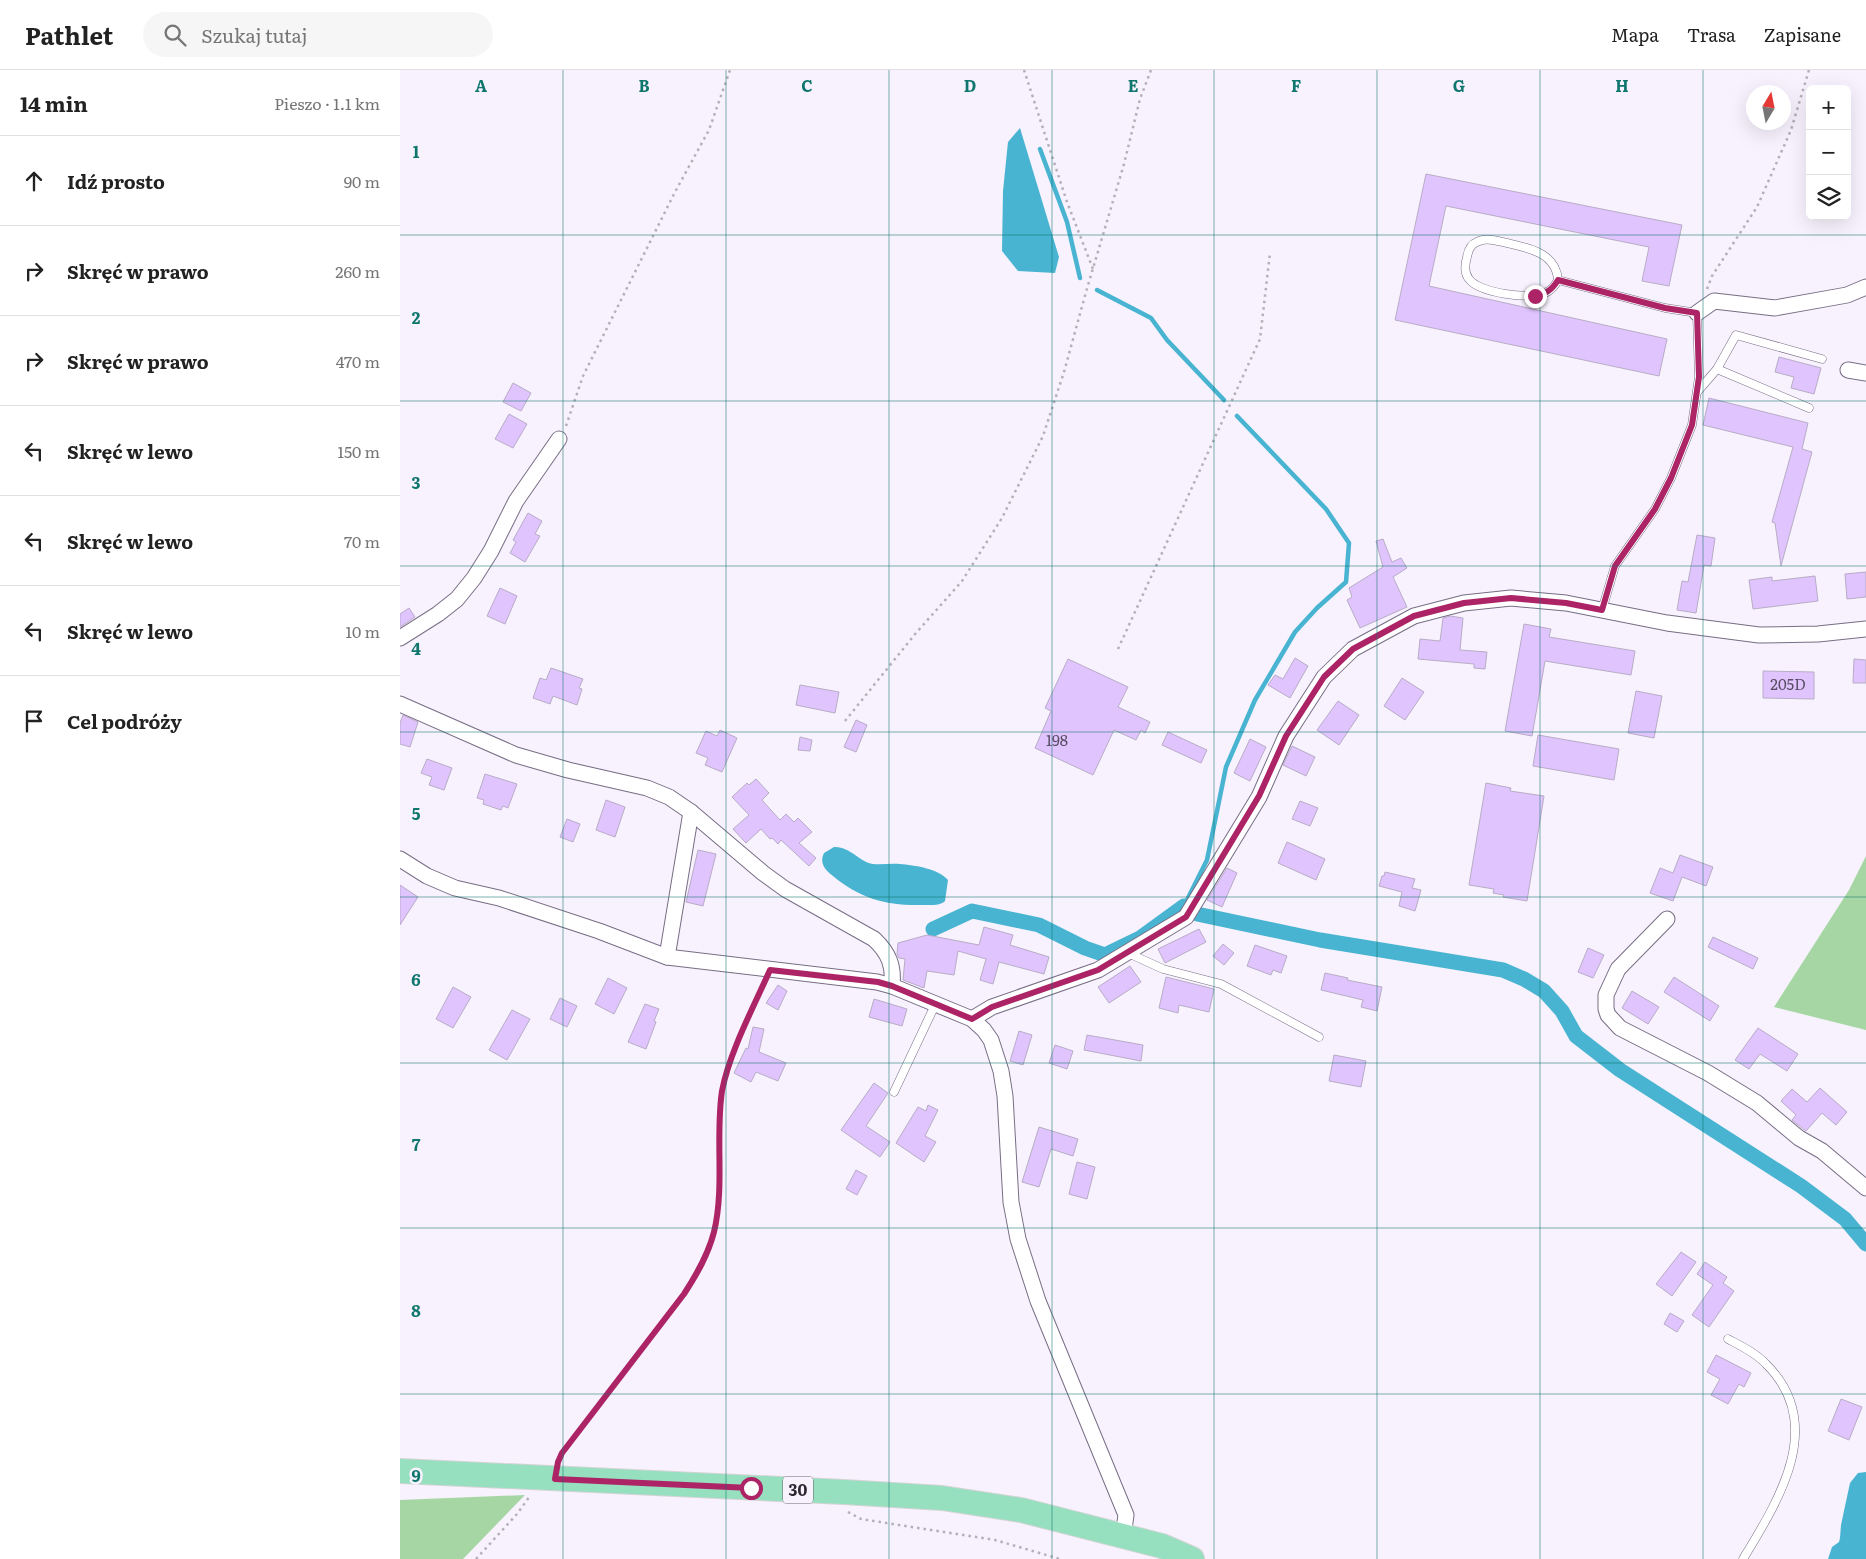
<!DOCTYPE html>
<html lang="pl">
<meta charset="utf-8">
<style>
body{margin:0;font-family:Literata,serif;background:#f6f6f6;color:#222}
.controls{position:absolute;right:15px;top:15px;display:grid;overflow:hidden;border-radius:8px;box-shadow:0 5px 20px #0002}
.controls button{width:45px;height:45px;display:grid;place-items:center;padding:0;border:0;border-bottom:1px solid #e0e0e0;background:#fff;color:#222;font:25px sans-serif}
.compass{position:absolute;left:1346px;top:15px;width:45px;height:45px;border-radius:50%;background:#fff;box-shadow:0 5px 20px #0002;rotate:10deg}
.stop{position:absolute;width:15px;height:15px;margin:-11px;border:4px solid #ac2366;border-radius:50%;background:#fff}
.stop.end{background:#ac2366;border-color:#fff;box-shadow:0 1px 5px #0008}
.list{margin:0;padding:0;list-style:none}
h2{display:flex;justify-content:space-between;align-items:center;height:65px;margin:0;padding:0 20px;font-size:21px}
h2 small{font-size:16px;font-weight:400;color:#767676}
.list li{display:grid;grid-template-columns:32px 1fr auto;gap:15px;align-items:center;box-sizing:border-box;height:90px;padding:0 20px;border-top:1px solid #e0e0e0}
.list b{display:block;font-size:19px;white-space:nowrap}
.list em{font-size:16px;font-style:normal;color:#767676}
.icon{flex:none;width:28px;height:28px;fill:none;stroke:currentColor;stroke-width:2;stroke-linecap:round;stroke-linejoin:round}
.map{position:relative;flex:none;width:1466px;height:1489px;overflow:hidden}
header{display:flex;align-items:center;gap:30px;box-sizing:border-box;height:70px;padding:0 25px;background:#fff;border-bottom:1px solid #e0e0e0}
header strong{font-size:24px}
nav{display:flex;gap:28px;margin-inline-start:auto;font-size:18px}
.search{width:350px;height:45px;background:#f6f6f6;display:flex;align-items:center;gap:12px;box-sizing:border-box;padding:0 18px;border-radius:28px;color:#767676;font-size:19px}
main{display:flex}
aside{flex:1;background:#fff}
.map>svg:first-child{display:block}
.green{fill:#a6d6a3}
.water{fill:#48b4d1}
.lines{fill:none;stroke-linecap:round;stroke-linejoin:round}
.stream{stroke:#48b4d1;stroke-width:4.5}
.canal{stroke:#48b4d1;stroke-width:15}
.building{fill:#e0c4fe;stroke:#b8acc6}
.service-casing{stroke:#786d85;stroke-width:9}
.minor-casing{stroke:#786d85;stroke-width:17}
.primary-casing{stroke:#d5d4d6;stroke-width:26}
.path{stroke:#b4afb9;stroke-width:2.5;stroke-dasharray:2.5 4;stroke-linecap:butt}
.service{stroke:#fff;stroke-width:8}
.minor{stroke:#fff;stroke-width:15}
.primary{stroke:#96dfbf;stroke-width:24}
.route{stroke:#ac2366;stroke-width:6}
.grid{fill:none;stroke:#0f766e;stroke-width:1;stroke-opacity:0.55}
.labels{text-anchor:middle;stroke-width:5;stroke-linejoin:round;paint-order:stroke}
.number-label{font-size:15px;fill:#594e64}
.shield{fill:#f7f2fd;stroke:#69646e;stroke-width:1}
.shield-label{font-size:16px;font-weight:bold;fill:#2c2731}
.grid-label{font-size:16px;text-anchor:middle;font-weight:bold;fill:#0f766e;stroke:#f7f2fd;stroke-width:5;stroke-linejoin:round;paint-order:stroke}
</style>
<header>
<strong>Pathlet</strong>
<div class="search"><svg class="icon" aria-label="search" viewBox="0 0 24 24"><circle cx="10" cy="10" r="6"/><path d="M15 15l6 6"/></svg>Szukaj tutaj</div>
<nav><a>Mapa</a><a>Trasa</a><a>Zapisane</a></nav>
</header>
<main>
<aside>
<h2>14 min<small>Pieszo · 1.1 km</small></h2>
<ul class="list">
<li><svg class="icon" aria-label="ahead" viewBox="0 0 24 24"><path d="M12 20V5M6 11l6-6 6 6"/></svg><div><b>Idź prosto</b></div><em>90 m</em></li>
<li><svg class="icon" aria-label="right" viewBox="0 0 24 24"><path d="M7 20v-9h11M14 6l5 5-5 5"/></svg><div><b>Skręć w prawo</b></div><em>260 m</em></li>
<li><svg class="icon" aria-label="right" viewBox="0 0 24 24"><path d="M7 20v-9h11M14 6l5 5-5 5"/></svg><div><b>Skręć w prawo</b></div><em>470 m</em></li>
<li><svg class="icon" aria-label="left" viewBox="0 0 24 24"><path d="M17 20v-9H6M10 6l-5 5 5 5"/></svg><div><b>Skręć w lewo</b></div><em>150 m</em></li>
<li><svg class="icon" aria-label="left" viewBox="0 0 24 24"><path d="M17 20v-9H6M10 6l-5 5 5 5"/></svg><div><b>Skręć w lewo</b></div><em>70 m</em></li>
<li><svg class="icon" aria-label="left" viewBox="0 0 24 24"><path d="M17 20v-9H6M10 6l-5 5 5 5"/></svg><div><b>Skręć w lewo</b></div><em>10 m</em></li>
<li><svg class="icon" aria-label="arrive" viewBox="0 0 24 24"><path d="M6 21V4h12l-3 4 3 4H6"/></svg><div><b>Cel podróży</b></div></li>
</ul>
</aside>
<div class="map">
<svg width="1466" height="1489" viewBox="0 0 1466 1489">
<rect width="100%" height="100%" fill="#f7f2fd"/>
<g class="green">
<path d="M1466,786V960L1374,937L1449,820Z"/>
<path d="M125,1425L63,1489H0V1430Z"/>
</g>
<g class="water">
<path d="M620,58L659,187L655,203L618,201L602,181L603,121L608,72Z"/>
<path d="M434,777C450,776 459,792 473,794C482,795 491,793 500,794C514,795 539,799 548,810L545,831C540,836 530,835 523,835C487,836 461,829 433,806C425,800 419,793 424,783Z"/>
<path d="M1466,1402V1489H1428L1432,1477L1439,1472L1440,1468L1441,1455L1450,1413L1458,1403Z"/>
</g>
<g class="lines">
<g class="stream">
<path d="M640,79L667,152L680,208"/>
<path d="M697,220L751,248L767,270L824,330"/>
<path d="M784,836L807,790L826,697L855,630L895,562L917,538L946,512L949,473L926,439L837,346"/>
</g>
<g class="canal">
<path d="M797,844L920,870L1103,900L1124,909L1144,921L1162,941L1176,966L1220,1000L1401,1116L1445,1149L1466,1174"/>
<path d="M533,859L572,841L639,855L685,878L705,885L740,868L784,836"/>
</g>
</g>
<g class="building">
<path d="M1026,104L1282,155L1269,216L1242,211L1249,177L1046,136L1029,216L1267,269L1259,306L995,250Z"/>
<path d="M1379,287L1421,298L1414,324L1391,318L1394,307L1375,302Z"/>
<path d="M113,313L131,323L121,341L103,332Z"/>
<path d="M1309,328L1408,353L1402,379L1412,382L1381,496L1375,453L1372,452L1393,377L1303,355Z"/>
<path d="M109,344L127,354L113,378L95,369Z"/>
<path d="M128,443L142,451L135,464L140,466L125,492L110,483L116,472L113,470Z"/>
<path d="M1297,465L1315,468L1311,496L1304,495L1296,543L1277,540L1282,511L1288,512Z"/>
<path d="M983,469L992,492L1001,488L1007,498L993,507L1007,537L960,558L947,530L952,527L949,518L983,497L976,471Z"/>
<path d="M1466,502V527L1447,529L1445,504Z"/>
<path d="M1415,506L1418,531L1353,539L1349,510L1372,507V511Z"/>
<path d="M100,518L117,526L105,554L87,546Z"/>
<path d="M9,538L15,547L0,557V544Z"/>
<path d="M1050,546L1063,548L1060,580L1087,582L1085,599L1074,598V594L1018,589L1020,569L1040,571L1043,548Z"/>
<path d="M1124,554L1151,559L1149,567L1235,581L1231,605L1145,591L1132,666L1105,661Z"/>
<path d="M895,588L908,596L890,628L868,615L875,605L883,609Z"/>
<path d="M668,589L728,617L718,637L750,652L745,663L741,660L736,670L714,660L693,705L635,678L651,641L645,638Z"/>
<path d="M1454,589L1466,590V613H1453Z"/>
<path d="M151,598L183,609L179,618L182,619L177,635L153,626L150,634L133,628L140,608L146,610Z"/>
<path d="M1363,601L1414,602V629L1363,628Z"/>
<path d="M1002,608L1024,622L1005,650L984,636Z"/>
<path d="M400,615L439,622L435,643L396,635Z"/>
<path d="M1236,621L1262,626L1254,668L1228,663Z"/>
<path d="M938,631L959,645L939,675L917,660Z"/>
<path d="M3,645L18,652L10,677L0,674V653Z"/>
<path d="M456,650L467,655L456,682L444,677Z"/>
<path d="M320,660L337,668L322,702L305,695L308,688L296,683L306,661L317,666Z"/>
<path d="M768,662L807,680L801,693L762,675Z"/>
<path d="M1138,665L1219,679L1214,710L1133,696Z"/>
<path d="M400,667L412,670L410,681L398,680Z"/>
<path d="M850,669L866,677L850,711L834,703Z"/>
<path d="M892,676L915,687L906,706L883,695Z"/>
<path d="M27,689L52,698L44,720L29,715L32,707L21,703Z"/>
<path d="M85,704L117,714L108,738L103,736L101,740L83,734L84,730L77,728Z"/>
<path d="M356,709L369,723L362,730L380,750L386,744L394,752L398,748L412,762L399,773L416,788L409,796L381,770L378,774L372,768L370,769L361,759L346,773L333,759L349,745L332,727L347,713L349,715Z"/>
<path d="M1086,713L1111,718L1110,721L1144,726L1127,831L1103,827L1104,825L1093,823L1094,819L1069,815Z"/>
<path d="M206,730L225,737L215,767L196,760Z"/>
<path d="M900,731L918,738L910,756L892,749Z"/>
<path d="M167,749L180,754L173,772L160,767Z"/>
<path d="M887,772L925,789L916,810L878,793Z"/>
<path d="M298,780L316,784L303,836L286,832Z"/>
<path d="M1280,785L1313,797L1306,816L1282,807L1273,831L1250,823L1260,798L1273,803Z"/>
<path d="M827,798L837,803L822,837L807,830Z"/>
<path d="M985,802L1015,809L1012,818L1021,820L1015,841L999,836L1002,822L979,816L982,806H984Z"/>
<path d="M0,815L18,827L0,855Z"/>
<path d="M584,857L613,865L610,875L649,887L644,904L599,892L593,914L580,910L586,889L558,881L554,905L527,901L524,918L503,910L505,889L499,888L497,884L498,873L527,865L579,875Z"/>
<path d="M799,859L806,872L765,893L758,879Z"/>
<path d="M1313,867L1358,888L1353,899L1308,877Z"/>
<path d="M823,874L834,883L824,895L813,886Z"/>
<path d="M855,875L887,886L881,903L873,900L871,905L847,896Z"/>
<path d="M1188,878L1204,885L1193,908L1178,902Z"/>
<path d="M730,896L741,912L709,933L698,917Z"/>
<path d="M925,903L948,908L947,910L982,917L977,941L961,937L963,930L921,920Z"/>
<path d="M766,907L814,919L809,942L779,935L778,943L759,938Z"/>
<path d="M1274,907L1319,936L1310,951L1264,922Z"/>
<path d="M208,908L227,918L214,944L195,934Z"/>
<path d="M378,915L387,921L378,940L366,933Z"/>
<path d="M53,917L71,927L53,958L36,949Z"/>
<path d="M1232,921L1259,937L1248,954L1222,938Z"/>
<path d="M160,928L177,936L167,957L150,949Z"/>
<path d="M474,929L507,939L502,956L469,947Z"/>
<path d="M245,934L259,939L254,951L256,952L246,979L228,972Z"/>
<path d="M112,940L130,949L107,990L89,980Z"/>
<path d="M353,957L364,959L359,982L386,993L378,1011L356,1002L351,1012L334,1003L346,978L348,979Z"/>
<path d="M1358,958L1398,984L1387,1001L1360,984L1349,999L1335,990Z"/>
<path d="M619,961L632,965L623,995L610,991Z"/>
<path d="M687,965L743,975L741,991L684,980Z"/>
<path d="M655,975L673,981L667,999L649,993Z"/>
<path d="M934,985L966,991L961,1017L929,1011Z"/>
<path d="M474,1013L488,1023L466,1056L490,1072L480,1087L441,1060Z"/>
<path d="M1420,1018L1447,1042L1436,1055L1422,1043L1406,1061L1392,1050L1396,1045L1381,1031L1392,1019L1407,1032Z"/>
<path d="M528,1035L538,1040L525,1066L536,1072L524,1092L496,1073L518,1037L526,1041Z"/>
<path d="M639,1057L678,1069L673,1086L651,1079L639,1117L622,1112Z"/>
<path d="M677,1092L695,1097L687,1129L669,1124Z"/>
<path d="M456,1100L467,1106L457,1125L446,1119Z"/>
<path d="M1281,1182L1296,1192L1272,1226L1256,1214Z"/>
<path d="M1305,1192L1327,1207L1323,1213L1334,1221L1309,1257L1292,1245L1313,1215L1297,1204Z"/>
<path d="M1270,1243L1284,1251L1277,1262L1264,1254Z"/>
<path d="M1316,1285L1351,1303L1344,1317L1339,1314L1328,1334L1311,1325L1320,1309L1307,1302Z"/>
<path d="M1441,1329L1462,1337L1449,1370L1428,1361Z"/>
</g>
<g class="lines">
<defs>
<g id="service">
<path d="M1158,210C1155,216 1152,220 1145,223C1130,230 1079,223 1069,209C1064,203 1065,194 1067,187C1068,181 1071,174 1077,172C1086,167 1098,171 1107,173C1129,178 1156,183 1158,210L1265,238L1297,243L1299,307L1292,355L1271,408L1255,439L1215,496L1202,540"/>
<path d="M1317,299L1409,338"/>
<path d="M1298,321L1317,299L1336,265L1422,289"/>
<path d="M728,883L763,899L821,914L919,967"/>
<path d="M494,1022L536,933"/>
<path d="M1328,1269C1341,1276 1356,1283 1366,1294C1427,1354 1379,1430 1343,1489"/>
</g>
<g id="minor">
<path d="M1297,243L1314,231L1375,238L1447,225L1466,217"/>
<path d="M1448,300L1466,303"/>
<path d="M0,568L38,544L57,529L74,508L91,481L116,431L159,369"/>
<path d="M0,634L116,685L168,700L247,718L269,727L291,742L363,803L385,819L474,869C489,883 494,896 492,916"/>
<path d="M0,789L27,806L55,818L99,828L199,861L267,887L477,912L492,916L572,949L584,960L591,970L601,1001L605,1026L611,1132L618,1169L638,1231L726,1445L723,1467"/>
<path d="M1267,849L1218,899L1206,925V939L1208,945L1220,958L1308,1003L1357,1033L1399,1068L1422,1081L1466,1118"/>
<path d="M267,887L291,742"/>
<path d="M572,949L592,937L698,900L786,847L859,727L886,666L924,607L953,579L1014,546L1064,533L1111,528L1166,533L1267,553L1359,565L1418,564L1466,559"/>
</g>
<path id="primary" d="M0,1401L444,1422L542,1428L621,1440L762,1476L792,1489"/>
</defs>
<use href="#service" class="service-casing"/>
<use href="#minor" class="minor-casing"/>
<use href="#primary" class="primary-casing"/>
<g class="path">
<path d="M624,0L667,132L693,199"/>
<path d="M1307,219L1312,206L1357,137L1391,60L1409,0"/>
<path d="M166,356L183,306L275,122L309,60L330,0"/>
<path d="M718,579L860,269L870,183"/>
<path d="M445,651L516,563L562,511L602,448L643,366L664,302L686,222L724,94L740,29L751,0"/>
<path d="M158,1390L285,1224C295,1207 305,1192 311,1173C326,1124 314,1071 322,1021C329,984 349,948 364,914"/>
<path d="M448,1442L461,1449L595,1470L660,1489"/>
<path d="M76,1489L117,1444L130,1426"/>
</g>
<use href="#service" class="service"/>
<use href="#minor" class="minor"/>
<use href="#primary" class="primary"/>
</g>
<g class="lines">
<path class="route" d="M351,1418L155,1409L158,1392L162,1383L284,1224C297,1204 308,1185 314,1162C325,1116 315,1067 322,1021C329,983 354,936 370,900L478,912L492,916L572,949L592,937L698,900L786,847L859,726L886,666L924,607L953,579L1014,546L1064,533L1111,528L1166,533L1202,540L1215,496L1255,439L1271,408L1292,355L1299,307L1297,243L1265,238L1158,210C1152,220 1147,223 1135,226"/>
</g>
<path class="grid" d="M163,0V1489M326,0V1489M489,0V1489M652,0V1489M814,0V1489M977,0V1489M1140,0V1489M1303,0V1489M0,165H1466M0,331H1466M0,496H1466M0,662H1466M0,827H1466M0,993H1466M0,1158H1466M0,1324H1466"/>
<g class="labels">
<g class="number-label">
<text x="1388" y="620">205D</text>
<text x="657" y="676">198</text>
</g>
<rect class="shield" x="383" y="1406.5" width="30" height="27" rx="4"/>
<g class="shield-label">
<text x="398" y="1426">30</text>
</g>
</g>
<g class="grid-label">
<text x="81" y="22">A</text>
<text x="244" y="22">B</text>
<text x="407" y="22">C</text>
<text x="570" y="22">D</text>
<text x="733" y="22">E</text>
<text x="896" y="22">F</text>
<text x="1059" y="22">G</text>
<text x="1222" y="22">H</text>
<text x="16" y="88">1</text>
<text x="16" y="254">2</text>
<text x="16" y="419">3</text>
<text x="16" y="585">4</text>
<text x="16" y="750">5</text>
<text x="16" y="916">6</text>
<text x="16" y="1081">7</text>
<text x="16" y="1247">8</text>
<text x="16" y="1412">9</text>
</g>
</svg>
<div class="controls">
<button>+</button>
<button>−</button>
<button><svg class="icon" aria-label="layers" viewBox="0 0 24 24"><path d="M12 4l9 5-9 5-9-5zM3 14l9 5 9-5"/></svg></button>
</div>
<svg class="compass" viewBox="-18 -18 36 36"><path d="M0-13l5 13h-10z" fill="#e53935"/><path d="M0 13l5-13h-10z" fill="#767676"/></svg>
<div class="stop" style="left:351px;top:1418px"></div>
<div class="stop end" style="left:1135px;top:226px"></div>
</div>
</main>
